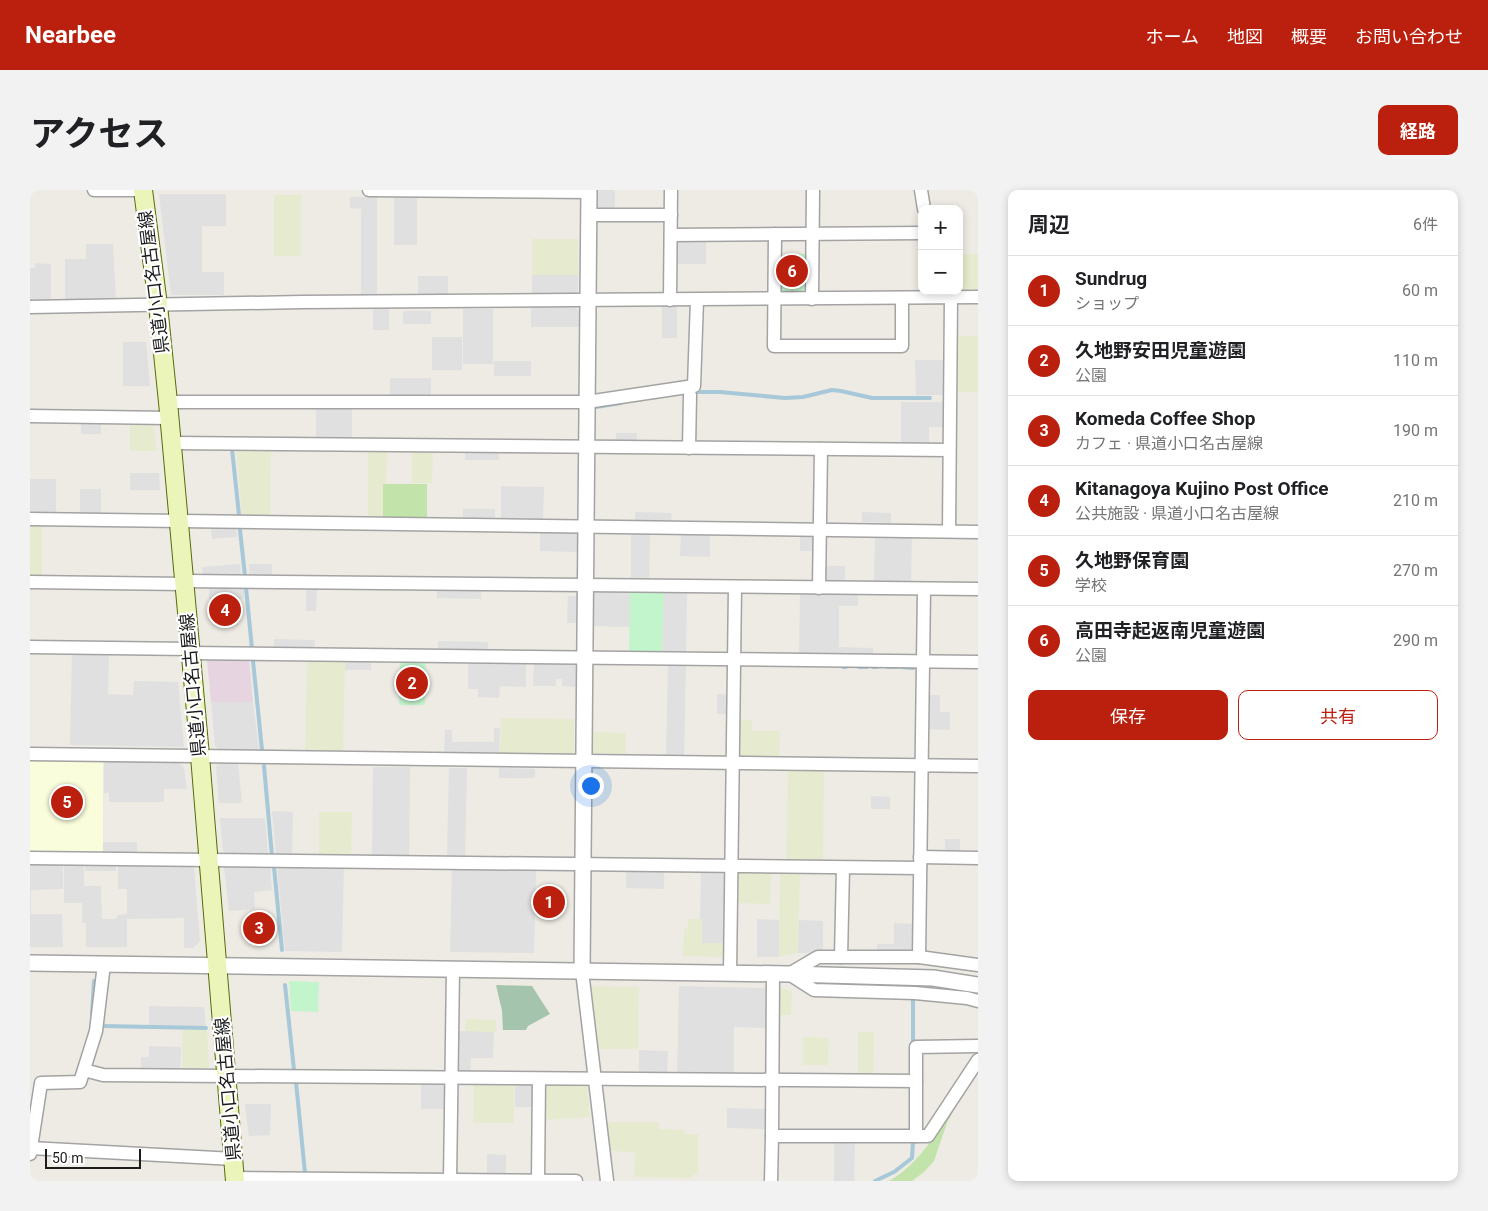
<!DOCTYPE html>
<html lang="ja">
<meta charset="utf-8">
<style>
body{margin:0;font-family:Roboto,"Noto Sans JP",sans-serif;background:#f2f2f2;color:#202124}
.controls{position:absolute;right:15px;top:15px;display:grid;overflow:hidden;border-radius:10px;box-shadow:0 2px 8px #0003}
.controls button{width:45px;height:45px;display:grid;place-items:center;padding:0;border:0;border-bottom:1px solid #e0e0e0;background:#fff;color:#202124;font:25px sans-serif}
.scale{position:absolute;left:15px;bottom:12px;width:96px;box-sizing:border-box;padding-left:5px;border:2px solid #1c1c1c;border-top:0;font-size:14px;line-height:18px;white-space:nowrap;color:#1c1c1c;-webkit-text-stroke:4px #fff;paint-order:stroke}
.you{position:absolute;left:560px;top:595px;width:18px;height:18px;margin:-12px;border:4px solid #fff;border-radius:50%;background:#1a73e8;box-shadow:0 0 0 8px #1a73e833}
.badge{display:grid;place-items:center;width:32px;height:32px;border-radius:50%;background:#bb1f0d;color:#fff;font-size:16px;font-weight:700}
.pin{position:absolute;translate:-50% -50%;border:2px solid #fff;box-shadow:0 1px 5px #0006}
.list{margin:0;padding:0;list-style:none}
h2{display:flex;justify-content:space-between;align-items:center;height:65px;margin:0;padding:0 20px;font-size:21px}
h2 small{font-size:16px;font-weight:400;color:#757577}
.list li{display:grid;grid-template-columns:32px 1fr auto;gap:15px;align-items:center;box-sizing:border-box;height:70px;padding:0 20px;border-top:1px solid #e0e0e0}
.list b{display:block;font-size:19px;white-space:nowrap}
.list p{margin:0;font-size:16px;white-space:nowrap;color:#757577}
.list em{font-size:16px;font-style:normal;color:#757577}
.actions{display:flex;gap:10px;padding:15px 20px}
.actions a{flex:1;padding:11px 0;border:1px solid #bb1f0d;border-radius:10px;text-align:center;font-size:18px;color:#bb1f0d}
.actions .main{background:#bb1f0d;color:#fff}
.map{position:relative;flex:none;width:948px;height:991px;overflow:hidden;border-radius:10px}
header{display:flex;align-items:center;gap:30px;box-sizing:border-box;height:70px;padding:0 25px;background:#bb1f0d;color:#fff}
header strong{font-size:24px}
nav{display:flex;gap:28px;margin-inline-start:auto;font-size:18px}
.intro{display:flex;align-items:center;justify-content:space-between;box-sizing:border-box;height:120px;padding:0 30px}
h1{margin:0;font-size:35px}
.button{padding:12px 22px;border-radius:10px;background:#bb1f0d;color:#fff;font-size:18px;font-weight:700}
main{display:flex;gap:30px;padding:0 30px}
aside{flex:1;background:#fff;border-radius:10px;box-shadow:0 2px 8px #0003}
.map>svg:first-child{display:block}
.industrial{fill:#e6d5e1}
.education{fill:#f9fddc}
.farmland{fill:#e6ebcf}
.grass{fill:#c2e4ab}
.cemetery{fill:#a5c4ad}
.park{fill:#c2f5cb}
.parking{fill:#e0e0e0}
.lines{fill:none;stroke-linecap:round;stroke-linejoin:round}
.stream{stroke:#a6c8d8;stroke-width:4}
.minor-casing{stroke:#a3a3a3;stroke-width:15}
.tertiary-casing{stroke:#a3a3a3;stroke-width:18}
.secondary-casing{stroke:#576b0c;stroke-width:20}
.minor{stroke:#fff;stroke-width:12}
.tertiary{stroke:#fff;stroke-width:15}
.secondary{stroke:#ecf5b9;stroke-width:18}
.labels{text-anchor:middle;stroke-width:4.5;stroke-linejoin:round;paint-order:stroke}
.street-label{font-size:18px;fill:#1c1c1c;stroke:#fff}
</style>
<header>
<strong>Nearbee</strong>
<nav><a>ホーム</a><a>地図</a><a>概要</a><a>お問い合わせ</a></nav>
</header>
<div class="intro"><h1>アクセス</h1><a class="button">経路</a></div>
<main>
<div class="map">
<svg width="948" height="991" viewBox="0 0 948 991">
<rect width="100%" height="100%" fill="#edebe3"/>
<path class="industrial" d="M219,469L223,512H181L177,470Z"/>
<path class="education" d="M0,571L73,572V663L0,661Z"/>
<g class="farmland">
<rect x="244" y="5" width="27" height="61"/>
<rect x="502" y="49" width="46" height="36"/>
<rect x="929" y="64" width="19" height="36"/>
<rect x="923" y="146" width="25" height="56"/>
<path d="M100,232H120L123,235L127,261H100Z"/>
<path d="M206,258H241L240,326L212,325Z"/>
<path d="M338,258L357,259L356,294H353V327H338Z"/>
<path d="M382,259H403L402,293H382Z"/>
<rect x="0" y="336" width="12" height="53"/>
<path d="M277,470H315L313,561L275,560Z"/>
<path d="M471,528L544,529V560L540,565L470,563Z"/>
<path d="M708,530H722V541H750L749,568L711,567L708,563Z"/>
<path d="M563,542L596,543V564L563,563Z"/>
<path d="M758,579L794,580L793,671L756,670Z"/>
<path d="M289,622H322L321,667H289Z"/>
<path d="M708,681L741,682L740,714L705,713L706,685Z"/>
<path d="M750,682H770L768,763L749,767Z"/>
<path d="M658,729H672L696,753V767L653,766L654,739L658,738Z"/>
<path d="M564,796L609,797L608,859H568L561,798Z"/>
<path d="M748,798H753L762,802L761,825H747Z"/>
<path d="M436,829L466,830V842H435Z"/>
<path d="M153,840H177L179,877L176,880H152Z"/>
<path d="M828,842H844L843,886L828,885Z"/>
<path d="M773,847L799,848L798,875H773Z"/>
<path d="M444,892H484V933H443Z"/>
<path d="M516,893H553L557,897L560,927L512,930L513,896Z"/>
<path d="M575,932H629V939L654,940V944H668V984L663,985L662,988L604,987L605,962L578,961Z"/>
</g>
<g class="grass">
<rect x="353" y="294" width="44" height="33"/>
<path d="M946,878L917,933L904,971L894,982L882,991H859C897,970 924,915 946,878Z"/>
</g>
<path class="cemetery" d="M466,795L502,796L520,824L498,836L496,840H473L472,821Z"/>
<g class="park">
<path d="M775,64V98L771,102H753L749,98V65Z"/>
<path d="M600,401L634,402L632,464L599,463Z"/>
<path d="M370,470L396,471L395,515H369Z"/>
<path d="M259,791L289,792L288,822L261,821Z"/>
</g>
<g class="parking">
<path d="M565,0H585V19H569L565,15Z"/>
<path d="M129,4H196V36H172V82H194V105H141Z"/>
<path d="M320,7H347V104H331V19L320,18Z"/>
<rect x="364" y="7" width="23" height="48"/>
<path d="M651,47H676V74H646V51Z"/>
<path d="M56,54H83L86,109H35V69H56Z"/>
<path d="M5,73L21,74V109L0,110V78H5Z"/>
<path d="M502,85H548V101L544,105H502Z"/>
<rect x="388" y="86" width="30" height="21"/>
<rect x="632" y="114" width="15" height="34"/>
<path d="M501,117H545L549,122V137H501Z"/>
<rect x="343" y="119" width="16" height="21"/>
<rect x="433" y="119" width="30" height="55"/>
<rect x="373" y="121" width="28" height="13"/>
<rect x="402" y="147" width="30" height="33"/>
<path d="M93,152H116L120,196H93Z"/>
<path d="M885,170H916L915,205H886Z"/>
<rect x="464" y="171" width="37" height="15"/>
<rect x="360" y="188" width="41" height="18"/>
<path d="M871,212H914V237H899V257H871Z"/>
<rect x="286" y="217" width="36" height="33"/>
<rect x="51" y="231" width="20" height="13"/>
<rect x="586" y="243" width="21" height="11"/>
<rect x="435" y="260" width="34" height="10"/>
<path d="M100,283H129L130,300H100Z"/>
<rect x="0" y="289" width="26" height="34"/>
<path d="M471,296L514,297L513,329L471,328Z"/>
<rect x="50" y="299" width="21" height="24"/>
<rect x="433" y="319" width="32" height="10"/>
<path d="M605,322L642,323L641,332H605Z"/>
<path d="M832,322L861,323V333L832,332Z"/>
<path d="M181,338H206L207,347L182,349Z"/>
<path d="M510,341L546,342L548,344L547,362L510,361Z"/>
<path d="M601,341L620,342L619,390H601Z"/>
<path d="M651,342L680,343V367L650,366Z"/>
<path d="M770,344L783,345L786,349V361H770Z"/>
<path d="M845,344L882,345L881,394L844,393Z"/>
<path d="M210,374L211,386H173L172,377Z"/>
<rect x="219" y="374" width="23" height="12"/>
<path d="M793,376H815V393L796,392L793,389Z"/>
<rect x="179" y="397" width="35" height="12"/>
<path d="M276,398H287L286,421H276Z"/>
<path d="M407,399L451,400V409L407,408Z"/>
<path d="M564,401H600V437L561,436V403Z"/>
<path d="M634,402L657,403L656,464H632Z"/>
<path d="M770,403L828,404V416H809V457L843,458V467L769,466Z"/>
<path d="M538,406H547L546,433H537Z"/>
<path d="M244,449L285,450L284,460H244Z"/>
<path d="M408,451L458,452V463L408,461Z"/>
<path d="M42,463L79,464L78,504L103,505L104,491L148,492L154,557L40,555Z"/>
<path d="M315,470L341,471V480H315Z"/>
<path d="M438,471L496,473V497L470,496L469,508L448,507V499H438Z"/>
<path d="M504,472L543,473L546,475V497L532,496V489H526V496H503Z"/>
<path d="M638,474H656L654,567H636Z"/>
<path d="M687,504L699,505V524H687Z"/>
<path d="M897,505H910V522H920V540L896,539Z"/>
<path d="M181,512H223L229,560L188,559L185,556Z"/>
<path d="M464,538H470L469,563L414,562L415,540H422V552H464Z"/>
<path d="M74,572L150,573L154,578L157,599H134V612H79V603H74Z"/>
<path d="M189,574H208L212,613H189L186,577Z"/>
<path d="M343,577H380L379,666L342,665Z"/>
<path d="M419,578H437L435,667H417Z"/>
<path d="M469,578L505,579V588H469Z"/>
<path d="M841,606L860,607V619H841Z"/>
<path d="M242,621L263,622L262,665L246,664Z"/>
<path d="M190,628H235L238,664H196L193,661Z"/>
<rect x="915" y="649" width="15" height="15"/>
<rect x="73" y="652" width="34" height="11"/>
<path d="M0,673H33V699L1,700V724H32L33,757H0Z"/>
<path d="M34,674H54V696H71L72,729H86L88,725L97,724V699H88V674H159L164,678L170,751L163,758H154V728L97,729V757H56V733H52V713H34Z"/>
<rect x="55" y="674" width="31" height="7"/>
<path d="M196,676L240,677L242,700L224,702L225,719L199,721L194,678Z"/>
<path d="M247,676L314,677L312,762L255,761Z"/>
<path d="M422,678L506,680L504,763L420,762Z"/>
<path d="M596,681L634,682V699L596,698Z"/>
<path d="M671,681H694L698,684L696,753H672V729H670Z"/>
<path d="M727,729L749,730V767H727Z"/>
<path d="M769,730L793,731V764L768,763Z"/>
<path d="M864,733L884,734L883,757L878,762H847V754H864Z"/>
<path d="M649,796L738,798L737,838L704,837V885L647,884Z"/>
<path d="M119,816L174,817L176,837L119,836Z"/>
<path d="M426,841L464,842L463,868H441L440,884L428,883L425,880Z"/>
<path d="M119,856L151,857L150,880H111V867H119Z"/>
<path d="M609,860L638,861L637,883H609Z"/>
<path d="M485,892L502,893L505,895V917H485Z"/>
<path d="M391,893H413L416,896V919H391Z"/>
<path d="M215,914H241L240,945L219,946Z"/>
<path d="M697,918L738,919L737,939L697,938Z"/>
<path d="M804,950H825L824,991H804Z"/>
<path d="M457,964L476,965V985H457Z"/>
</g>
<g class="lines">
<g class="stream">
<path d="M661,202H690L755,208L773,207L802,200L811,201L842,208H900"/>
<path d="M566,217L591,213"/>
<path d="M202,259L209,325"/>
<path d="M210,340L215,386"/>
<path d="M216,398L222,459"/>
<path d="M223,471L232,560"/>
<path d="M813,477H816"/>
<path d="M829,477H837"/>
<path d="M843,477H847"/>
<path d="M858,477H867"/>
<path d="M871,477L883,478"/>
<path d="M234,576L242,666"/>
<path d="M244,677L252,760"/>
<path d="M255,795L264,880"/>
<path d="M62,824L64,791"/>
<path d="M72,836L176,838"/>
<path d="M883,853V808"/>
<path d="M266,892L275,983"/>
<path d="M845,991L864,982L882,968L883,951"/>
</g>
<defs>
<g id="minor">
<path d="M64,0H113"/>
<path d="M339,0L559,2"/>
<path d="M891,0L894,19"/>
<path d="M559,25H641"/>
<path d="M745,44L744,156H872V108"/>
<path d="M641,45L892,43"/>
<path d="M782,109L783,0"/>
<path d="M640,110L641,0"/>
<path d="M0,117L272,112L948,107"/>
<path d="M138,212H557L664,196L667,110"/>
<path d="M0,226L139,228"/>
<path d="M142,253L919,260"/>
<path d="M659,258L660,205"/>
<path d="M0,329L948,342"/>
<path d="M919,341L921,107"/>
<path d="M154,391L948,399"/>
<path d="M0,392L154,394"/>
<path d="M789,398L791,259"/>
<path d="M0,457L160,459"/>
<path d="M160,463L948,472"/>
<path d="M0,564L948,576"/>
<path d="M890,667L948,668"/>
<path d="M0,668L890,678"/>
<path d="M811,767L813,678"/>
<path d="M889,767L894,399"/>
<path d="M948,775L889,767H788L759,784L784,800L885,803L937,808L948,811"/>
<path d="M552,781L577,991"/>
<path d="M700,783L705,397"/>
<path d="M54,880L73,885L886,891"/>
<path d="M742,946L743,784"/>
<path d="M886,946H898L948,870"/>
<path d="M0,958L204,969"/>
<path d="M0,964L11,893L50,892L66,841L74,774"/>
<path d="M205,988L546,991"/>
<path d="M508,990L509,889"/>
<path d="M420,991L423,779"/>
<path d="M741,991L742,946H886V857L948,856"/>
</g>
<g id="tertiary">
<path d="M0,773L759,784L903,788L948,795"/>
<path d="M552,781L559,0"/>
</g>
<path id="secondary" d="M113,0L128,115L138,212L170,566L205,991"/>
</defs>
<use href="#minor" class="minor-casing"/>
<use href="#tertiary" class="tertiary-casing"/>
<use href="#secondary" class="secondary-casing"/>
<use href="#minor" class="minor"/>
<use href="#tertiary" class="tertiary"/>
<use href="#secondary" class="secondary"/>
</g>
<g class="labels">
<g class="street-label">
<text transform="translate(124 92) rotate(-97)" y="6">県道小口名古屋線</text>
<text transform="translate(163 495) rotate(-95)" y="6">県道小口名古屋線</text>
<text transform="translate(198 899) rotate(-95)" y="6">県道小口名古屋線</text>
</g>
</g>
</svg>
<div class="controls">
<button>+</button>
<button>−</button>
</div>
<div class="scale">50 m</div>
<div class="you"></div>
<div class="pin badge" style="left:519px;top:712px">1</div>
<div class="pin badge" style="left:382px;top:493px">2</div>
<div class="pin badge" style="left:229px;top:738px">3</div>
<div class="pin badge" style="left:195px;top:420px">4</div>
<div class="pin badge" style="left:37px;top:612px">5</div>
<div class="pin badge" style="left:762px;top:81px">6</div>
</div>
<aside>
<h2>周辺<small>6件</small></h2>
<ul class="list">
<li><span class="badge">1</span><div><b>Sundrug</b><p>ショップ</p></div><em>60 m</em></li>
<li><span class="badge">2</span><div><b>久地野安田児童遊園</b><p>公園</p></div><em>110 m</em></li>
<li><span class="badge">3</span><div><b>Komeda Coffee Shop</b><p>カフェ · 県道小口名古屋線</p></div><em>190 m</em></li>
<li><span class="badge">4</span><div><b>Kitanagoya Kujino Post Office</b><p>公共施設 · 県道小口名古屋線</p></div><em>210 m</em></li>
<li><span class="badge">5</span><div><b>久地野保育園</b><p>学校</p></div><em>270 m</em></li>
<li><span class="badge">6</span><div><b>高田寺起返南児童遊園</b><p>公園</p></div><em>290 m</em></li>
</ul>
<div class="actions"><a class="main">保存</a><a>共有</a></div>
</aside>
</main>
